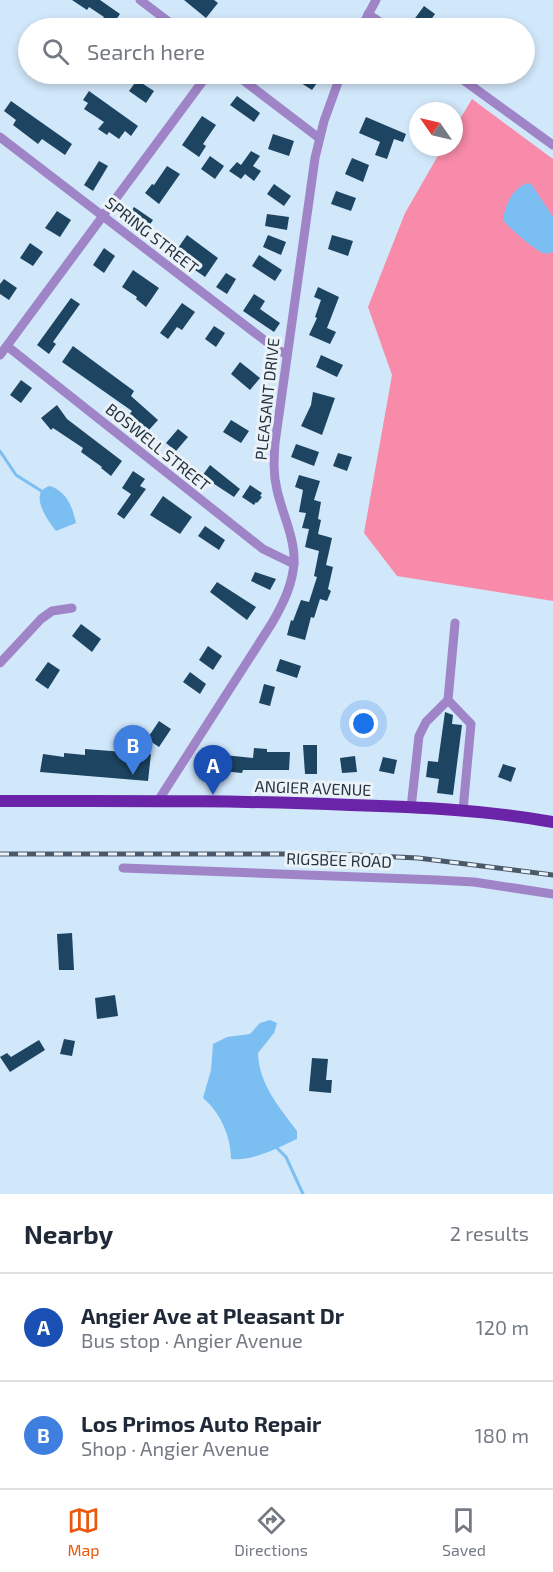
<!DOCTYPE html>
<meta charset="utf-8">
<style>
body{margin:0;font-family:"Exo 2",sans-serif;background:#f6f6f7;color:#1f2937}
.compass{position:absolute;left:409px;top:102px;width:54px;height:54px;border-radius:50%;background:#fff;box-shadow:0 3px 9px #0003;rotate:304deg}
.you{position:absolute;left:364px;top:724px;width:21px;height:21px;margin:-15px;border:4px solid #fff;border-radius:50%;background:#1a73e8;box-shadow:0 0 0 9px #1a73e833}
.badge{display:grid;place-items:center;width:39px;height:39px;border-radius:50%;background:#ea580c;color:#fff;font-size:20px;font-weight:700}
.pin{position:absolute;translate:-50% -50px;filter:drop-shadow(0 2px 3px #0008)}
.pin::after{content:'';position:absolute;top:32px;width:21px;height:18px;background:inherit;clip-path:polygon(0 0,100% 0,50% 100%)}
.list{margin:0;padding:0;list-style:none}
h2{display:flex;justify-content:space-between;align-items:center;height:78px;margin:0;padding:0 24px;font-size:26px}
h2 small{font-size:20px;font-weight:400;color:#747a83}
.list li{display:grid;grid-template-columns:39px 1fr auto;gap:18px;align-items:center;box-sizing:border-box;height:108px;padding:0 24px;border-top:2px solid #e0e1e3}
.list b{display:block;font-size:22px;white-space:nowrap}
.list p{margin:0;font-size:20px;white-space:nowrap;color:#747a83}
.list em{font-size:20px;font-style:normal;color:#747a83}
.icon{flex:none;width:33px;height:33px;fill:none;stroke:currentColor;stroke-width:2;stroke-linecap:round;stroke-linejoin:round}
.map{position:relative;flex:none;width:553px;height:1194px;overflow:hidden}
.search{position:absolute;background:#fff;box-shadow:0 3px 9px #0003;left:18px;right:18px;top:18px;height:66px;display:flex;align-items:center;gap:15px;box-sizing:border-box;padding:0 21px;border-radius:33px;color:#747a83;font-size:22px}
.sheet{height:294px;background:#fff}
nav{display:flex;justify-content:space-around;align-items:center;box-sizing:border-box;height:84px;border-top:2px solid #e0e1e3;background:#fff;font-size:16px;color:#747a83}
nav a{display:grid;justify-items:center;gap:3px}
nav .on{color:#ea580c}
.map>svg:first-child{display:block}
.forest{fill:#f88ba9}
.water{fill:#7bbef2}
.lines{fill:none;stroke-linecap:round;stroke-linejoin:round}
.stream{stroke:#7bbef2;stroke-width:3}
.building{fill:#1d4562}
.minor{stroke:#a084c8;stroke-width:9}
.major{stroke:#6a24a8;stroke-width:12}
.rail-casing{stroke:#4a5967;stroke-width:5}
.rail{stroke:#ebf2f8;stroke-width:3;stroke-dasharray:9;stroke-linecap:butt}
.labels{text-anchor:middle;stroke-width:6;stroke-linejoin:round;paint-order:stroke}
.street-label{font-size:16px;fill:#25333f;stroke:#ebf2f8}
</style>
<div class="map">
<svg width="553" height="1194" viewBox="0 0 553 1194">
<rect width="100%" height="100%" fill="#d1e7fa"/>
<path class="forest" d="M472,99L553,159V601L397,576L364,533L392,375L368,307L405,213L443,147H454V129Z"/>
<g class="water">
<path d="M528,183L532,185L553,217V252C549,253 547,254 543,253C533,249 509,228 503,220C505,205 512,188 528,183Z"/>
<path d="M50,486C67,492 72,506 76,523L56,531C48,521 27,492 50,486Z"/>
<path d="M270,1020L277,1023L274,1033L258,1053C259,1084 279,1107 297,1131V1139C277,1148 254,1161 231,1159C231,1136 220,1112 203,1098L211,1070L213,1044L227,1037L250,1034L260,1023Z"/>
</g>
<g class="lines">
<g class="stream">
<path d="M0,451L16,475L43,492"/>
<path d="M276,1147L286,1157L303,1194"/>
</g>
</g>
<g class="building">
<path d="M72,0H100L120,14L110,28L100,22L104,17L89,7L87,10Z"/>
<path d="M184,0H214L218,3L206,18Z"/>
<path d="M424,6L435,14L425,28L413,21Z"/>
<path d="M296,74H310L319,80L312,90L293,78Z"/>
<path d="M137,80L154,91L146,103L129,91Z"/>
<path d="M89,91L138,126L131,136L125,131L119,139L109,132L107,135L98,129L104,122L84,109L88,103L83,100Z"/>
<path d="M237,96L260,113L254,122L230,105Z"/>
<path d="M11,101L72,144L65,155L42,139L38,144L13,125L16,120L4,111Z"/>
<path d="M202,116L216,125L203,144L206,146L199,157L182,145Z"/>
<path d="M366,117L406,134L403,142L394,139L387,159L375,155L380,142L359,133Z"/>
<path d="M273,134L294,141L289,156L268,149Z"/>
<path d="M251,151L260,156L253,166L261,171L254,181L245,174L241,179L229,171L237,162L241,165Z"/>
<path d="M210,156L224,166L215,179L201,169Z"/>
<path d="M352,158L369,165L363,182L345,174Z"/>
<path d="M99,161L108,166L93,191L84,185Z"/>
<path d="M167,166L180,174L159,204L145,193L152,184L154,185Z"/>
<path d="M274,184L291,196L284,206L267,194Z"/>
<path d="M336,191L356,198L351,211L331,204Z"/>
<path d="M134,207L153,220L146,230L127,217Z"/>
<path d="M57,211L71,220L60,237L45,228Z"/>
<path d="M267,214L289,217L287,230L265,226Z"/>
<path d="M187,235L218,258L205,277L195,270L198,266L176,251Z"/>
<path d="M268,235L286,242L281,255L263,247Z"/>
<path d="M332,235L353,241L348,256L328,249Z"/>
<path d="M30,243L43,252L33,266L20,258Z"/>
<path d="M104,248L115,256L104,273L93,265Z"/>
<path d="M259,255L282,270L275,281L252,266Z"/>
<path d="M133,270L159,288L146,307L136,299L137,297L122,287Z"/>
<path d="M226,273L236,279L227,294L216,287Z"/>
<path d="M4,279L17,288L9,300L0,294V284Z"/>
<path d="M318,287L339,297L327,328L336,332L330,344L309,335L317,318L315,317L321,300L314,297Z"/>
<path d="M254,294L265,301L260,309L280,323L274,332L243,311Z"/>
<path d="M71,298L80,304L53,342L56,344L49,354L37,345Z"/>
<path d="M182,303L195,312L182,330L177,327L168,339L160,333Z"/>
<path d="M214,326L225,333L216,347L205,339Z"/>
<path d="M73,346L134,391L131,396L158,420L148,431L129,415L132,411L62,362Z"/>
<path d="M321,355L343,365L337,377L316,367Z"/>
<path d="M240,362L260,378L250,390L231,374Z"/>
<path d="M21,380L32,388L21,403L10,395Z"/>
<path d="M313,392L335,398L322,435L301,426L311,405Z"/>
<path d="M57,405L67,419L122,461L111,476L101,468L102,467L81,452L83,448L53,428L51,430L41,418Z"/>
<path d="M231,420L249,431L241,443L223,432Z"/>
<path d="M178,429L188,437L176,451L166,443Z"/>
<path d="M296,444L319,452L314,466L291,457Z"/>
<path d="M338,453L352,457L347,471L333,466Z"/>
<path d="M210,465L240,489L234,497L202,476Z"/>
<path d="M133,471L145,479L140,486L146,489L124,519L117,514L131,494L122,488Z"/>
<path d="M299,475L320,481L314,500L321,502L318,519L321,520L318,534L332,538L326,565L333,567L328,589L331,591L327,601L320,599L314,618L311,617L305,640L287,635L291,620L293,621L301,600L309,602L317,577L314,576L319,551L305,547L309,529L302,528L306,513L299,512L303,490L295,487Z"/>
<path d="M250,485L262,493L260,496L262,497L257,503L256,502L254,505L242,497Z"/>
<path d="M163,496L192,517L180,534L150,515Z"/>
<path d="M205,526L225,540L219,550L198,536Z"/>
<path d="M255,572L276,579L270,590L251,581Z"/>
<path d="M217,582L256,607L247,620L210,592Z"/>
<path d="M81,624L101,639L92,652L72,636Z"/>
<path d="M208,646L222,656L213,670L199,660Z"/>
<path d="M280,659L301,666L297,678L276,671Z"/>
<path d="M48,662L60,670L48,689L35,680Z"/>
<path d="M190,672L206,684L200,694L183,682Z"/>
<path d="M264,684L275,687L270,706L259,703Z"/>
<path d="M445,712L453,715L452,724L462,725L453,795L437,793L439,779L426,777L428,761L438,762Z"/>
<path d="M159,721L171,729L159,747L147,739Z"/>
<path d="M303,745H317V774H305Z"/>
<path d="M254,748L267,749V752H290L289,770H243L242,773L222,771L224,755L253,758Z"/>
<path d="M85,749L151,754L148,781L40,772L43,754L64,757V753L85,755Z"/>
<path d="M355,756L357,772L342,773L340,758Z"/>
<path d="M383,757L397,760L394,774L379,771Z"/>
<path d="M503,764L516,768L511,782L498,777Z"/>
<path d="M72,933L74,970H59L57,934Z"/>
<path d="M115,995L118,1016L97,1019L95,998Z"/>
<path d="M64,1039L75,1041L72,1056L60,1054Z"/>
<path d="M39,1040L45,1050L10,1072L0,1057L7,1053L11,1057Z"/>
<path d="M312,1058L328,1059L326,1080H332L331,1093L309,1091Z"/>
</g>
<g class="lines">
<g class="minor">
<path d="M140,0L177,28"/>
<path d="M368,14L389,28"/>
<path d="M361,28L376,0"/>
<path d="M235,74L319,138"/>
<path d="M455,74L553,145"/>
<path d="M0,137L272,346L287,355"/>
<path d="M7,346L263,549L294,564"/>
<path d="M0,355L208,74"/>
<path d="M455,623L448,700L471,724L463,810"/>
<path d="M0,663L41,619L52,611L72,608"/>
<path d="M158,801L272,623C283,604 293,584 294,562C295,538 282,513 277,490C273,474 274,459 275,443L315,158L324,121L341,74"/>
<path d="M411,808L419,736L426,722L448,700"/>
<path d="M123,868L437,880L474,882L553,894"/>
</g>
<path class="major" d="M0,801C117,801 233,800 350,805C418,807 486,810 553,822"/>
<defs>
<path id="rail" d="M0,854H332L418,858L553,875"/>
</defs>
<use href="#rail" class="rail-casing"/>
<use href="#rail" class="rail"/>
</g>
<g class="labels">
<g class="street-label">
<text transform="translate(152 235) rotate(38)" y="6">SPRING STREET</text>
<text transform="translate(267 399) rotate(-84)" y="6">PLEASANT DRIVE</text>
<text transform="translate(158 447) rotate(39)" y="6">BOSWELL STREET</text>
<text transform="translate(313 788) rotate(2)" y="6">ANGIER AVENUE</text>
<text transform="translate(339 860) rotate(2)" y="6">RIGSBEE ROAD</text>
</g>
</g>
</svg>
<svg class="compass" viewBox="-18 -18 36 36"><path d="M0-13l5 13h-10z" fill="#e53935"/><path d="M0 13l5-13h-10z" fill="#747a83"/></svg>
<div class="you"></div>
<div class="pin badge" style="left:213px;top:795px;background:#1a4fb4">A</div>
<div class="pin badge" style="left:133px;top:775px;background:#3f7fe0">B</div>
<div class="search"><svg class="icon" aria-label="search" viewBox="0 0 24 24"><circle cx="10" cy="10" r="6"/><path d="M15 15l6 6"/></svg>Search here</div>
</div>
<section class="sheet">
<h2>Nearby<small>2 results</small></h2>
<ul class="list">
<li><span class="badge" style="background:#1a4fb4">A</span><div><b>Angier Ave at Pleasant Dr</b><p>Bus stop · Angier Avenue</p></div><em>120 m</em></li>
<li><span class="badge" style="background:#3f7fe0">B</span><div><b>Los Primos Auto Repair</b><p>Shop · Angier Avenue</p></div><em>180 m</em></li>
</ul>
</section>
<nav>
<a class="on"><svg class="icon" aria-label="map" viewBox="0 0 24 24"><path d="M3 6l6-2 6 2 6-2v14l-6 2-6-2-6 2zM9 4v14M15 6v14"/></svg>Map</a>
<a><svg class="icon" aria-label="directions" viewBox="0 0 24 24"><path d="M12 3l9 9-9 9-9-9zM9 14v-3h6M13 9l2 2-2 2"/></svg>Directions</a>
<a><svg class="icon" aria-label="saved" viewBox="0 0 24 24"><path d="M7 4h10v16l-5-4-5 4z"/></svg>Saved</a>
</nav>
